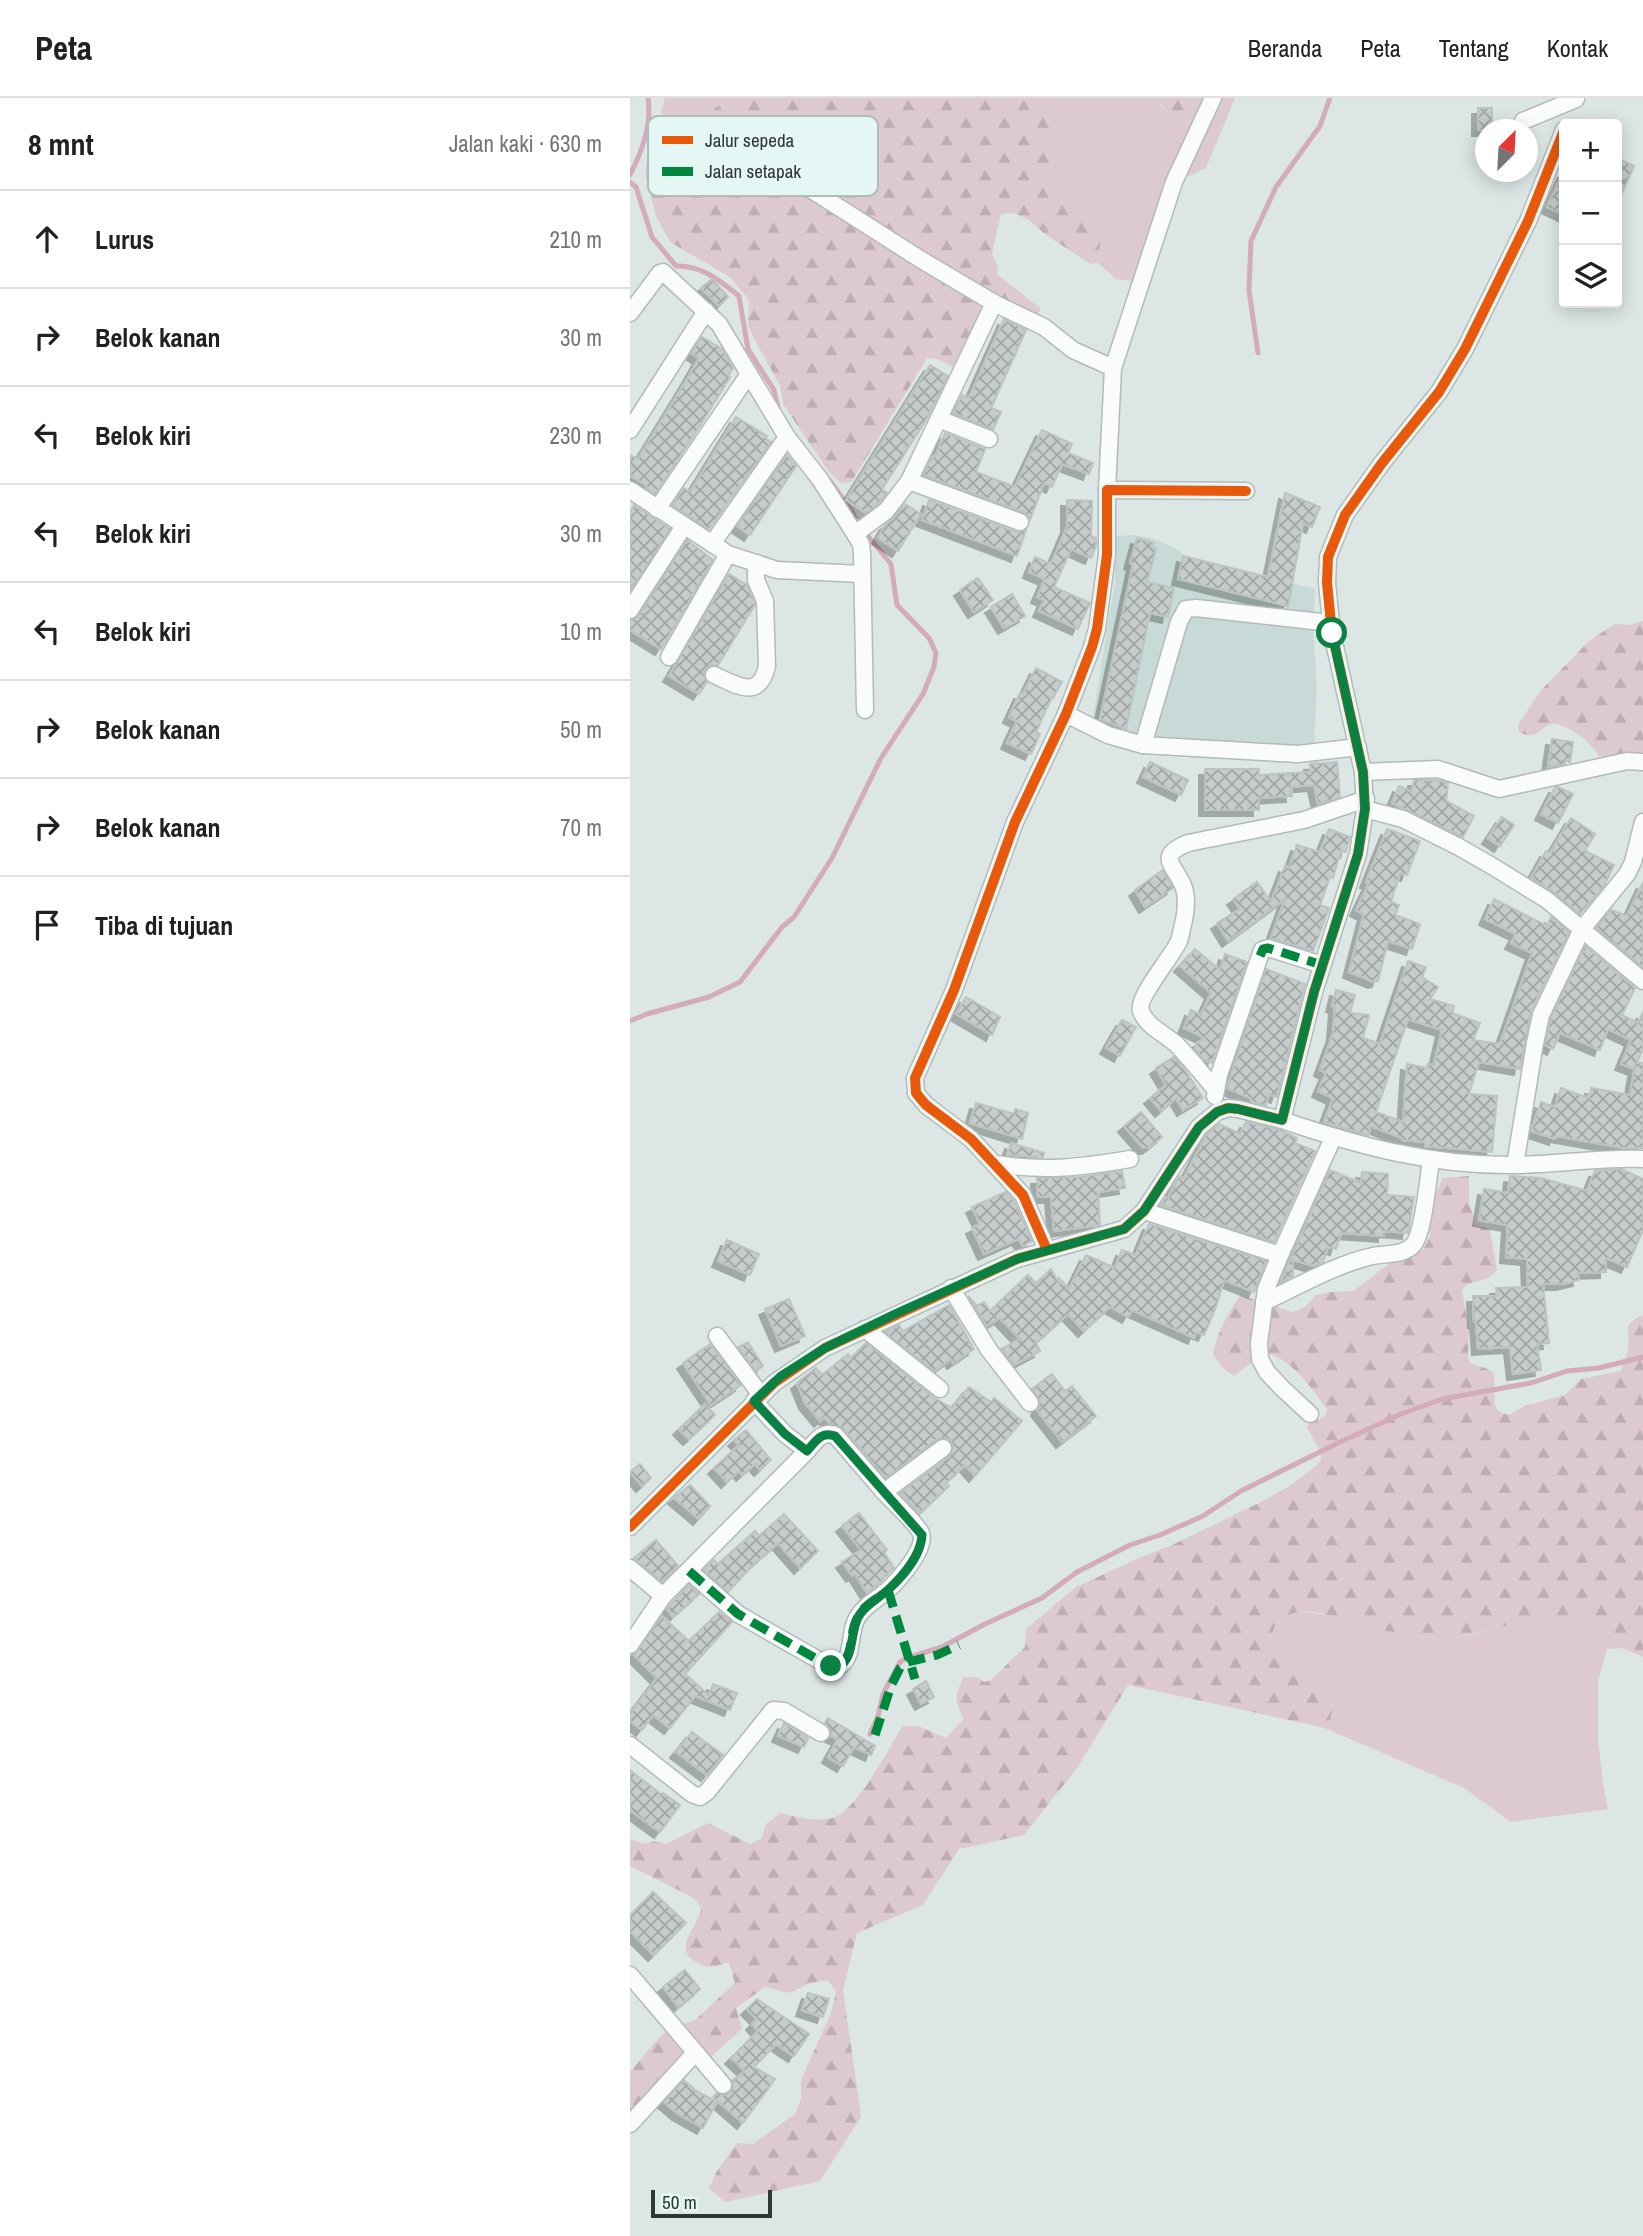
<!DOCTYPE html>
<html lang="id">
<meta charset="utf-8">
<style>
body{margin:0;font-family:"Archivo Narrow",sans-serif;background:#f6f6f6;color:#202124}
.controls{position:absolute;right:21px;top:21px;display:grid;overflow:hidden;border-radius:7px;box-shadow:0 4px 18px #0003}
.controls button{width:63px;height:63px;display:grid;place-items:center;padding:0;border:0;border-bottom:2px solid #e0e0e0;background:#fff;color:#202124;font:35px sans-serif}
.compass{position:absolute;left:845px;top:21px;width:63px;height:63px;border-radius:50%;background:#fff;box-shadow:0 4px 18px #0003;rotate:24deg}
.scale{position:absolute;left:21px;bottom:18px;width:121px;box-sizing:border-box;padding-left:7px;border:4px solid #2f3635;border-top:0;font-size:19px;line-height:24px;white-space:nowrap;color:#2f3635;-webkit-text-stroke:5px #e5f7f4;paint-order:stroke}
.stop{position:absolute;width:21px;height:21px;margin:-16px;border:5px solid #0b8043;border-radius:50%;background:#fff}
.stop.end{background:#0b8043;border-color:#fff;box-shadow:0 2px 7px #0008}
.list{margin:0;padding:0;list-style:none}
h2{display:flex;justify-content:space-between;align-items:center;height:91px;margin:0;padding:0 28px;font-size:30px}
h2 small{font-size:23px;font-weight:400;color:#757577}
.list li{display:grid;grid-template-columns:46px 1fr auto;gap:21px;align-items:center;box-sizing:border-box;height:98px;padding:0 28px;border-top:2px solid #e0e0e0}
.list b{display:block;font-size:26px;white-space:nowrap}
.list em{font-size:23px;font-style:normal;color:#757577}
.icon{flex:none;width:38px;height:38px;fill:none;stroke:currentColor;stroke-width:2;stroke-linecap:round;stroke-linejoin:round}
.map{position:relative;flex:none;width:1013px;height:2138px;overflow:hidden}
header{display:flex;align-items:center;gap:42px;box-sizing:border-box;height:98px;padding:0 35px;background:#fff;border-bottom:2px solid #e0e0e0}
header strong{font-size:33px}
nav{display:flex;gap:38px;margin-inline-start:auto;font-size:24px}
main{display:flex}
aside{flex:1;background:#fff}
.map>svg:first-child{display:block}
.built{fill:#c7dad7}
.grass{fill:#ddcad0}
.forest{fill:url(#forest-firs)}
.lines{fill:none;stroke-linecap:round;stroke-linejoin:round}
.stream{stroke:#d4abb8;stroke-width:5}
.building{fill:url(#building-cross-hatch);stroke:#bcc3c1;stroke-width:2;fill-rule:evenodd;filter:url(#shadow)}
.minor-casing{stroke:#b3bab9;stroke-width:19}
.minor{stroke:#fafbfb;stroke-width:16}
.quiet{stroke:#00873e;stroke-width:9;stroke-dasharray:18 9;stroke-linecap:butt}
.cycleway-casing{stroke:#e5f7f4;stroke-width:15}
.cycleway{stroke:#e8590c;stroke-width:10}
.route{stroke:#0b8043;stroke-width:9}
.key{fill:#e5f7f4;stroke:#aebdbb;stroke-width:2}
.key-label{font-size:19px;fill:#2f3635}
</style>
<header>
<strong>Peta</strong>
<nav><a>Beranda</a><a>Peta</a><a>Tentang</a><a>Kontak</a></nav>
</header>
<main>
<aside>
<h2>8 mnt<small>Jalan kaki · 630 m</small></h2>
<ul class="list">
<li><svg class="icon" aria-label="ahead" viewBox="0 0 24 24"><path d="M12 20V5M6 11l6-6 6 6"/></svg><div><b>Lurus</b></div><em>210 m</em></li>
<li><svg class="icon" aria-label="right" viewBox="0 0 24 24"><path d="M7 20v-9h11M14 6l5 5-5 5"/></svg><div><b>Belok kanan</b></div><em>30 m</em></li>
<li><svg class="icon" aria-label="left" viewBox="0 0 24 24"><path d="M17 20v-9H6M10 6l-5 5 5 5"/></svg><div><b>Belok kiri</b></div><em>230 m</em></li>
<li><svg class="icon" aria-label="left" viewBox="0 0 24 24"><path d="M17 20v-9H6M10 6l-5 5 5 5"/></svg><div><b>Belok kiri</b></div><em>30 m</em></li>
<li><svg class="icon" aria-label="left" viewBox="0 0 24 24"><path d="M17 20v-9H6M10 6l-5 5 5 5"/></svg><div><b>Belok kiri</b></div><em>10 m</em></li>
<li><svg class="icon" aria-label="right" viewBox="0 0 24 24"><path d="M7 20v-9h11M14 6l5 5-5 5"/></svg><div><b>Belok kanan</b></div><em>50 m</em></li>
<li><svg class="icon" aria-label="right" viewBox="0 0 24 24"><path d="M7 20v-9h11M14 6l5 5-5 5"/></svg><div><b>Belok kanan</b></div><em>70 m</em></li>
<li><svg class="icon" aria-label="arrive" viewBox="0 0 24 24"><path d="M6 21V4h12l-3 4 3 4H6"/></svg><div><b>Tiba di tujuan</b></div></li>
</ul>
</aside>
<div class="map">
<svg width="1013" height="2138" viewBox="0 0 1013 2138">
<defs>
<pattern id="forest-firs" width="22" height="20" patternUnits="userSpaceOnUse" patternTransform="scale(1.75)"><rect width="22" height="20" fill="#ddcad0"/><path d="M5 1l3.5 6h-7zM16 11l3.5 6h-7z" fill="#beaeb3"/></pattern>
<pattern id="building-cross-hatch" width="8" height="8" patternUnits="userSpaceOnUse" patternTransform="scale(1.75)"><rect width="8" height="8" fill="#c5cccb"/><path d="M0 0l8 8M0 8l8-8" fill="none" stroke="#a0a6a6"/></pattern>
<filter id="shadow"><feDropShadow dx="-6" dy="6" stdDeviation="0" flood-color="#0004"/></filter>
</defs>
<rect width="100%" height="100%" fill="#dce6e4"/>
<path class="built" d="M504,437L525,441L549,452L553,458L685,491L683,531L687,590L684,646L566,645L482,635L462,625L485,484V438Z"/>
<g class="grass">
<path d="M35,0H101L86,9L76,21L47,25L37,22L31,14Z"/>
<path d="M407,0H525L533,10L562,13L570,0H605L576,70L552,81L513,184L486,181L468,165L472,127L424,94L422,63L427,49L418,15Z"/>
<path d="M672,1513C721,1520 770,1542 821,1540C836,1540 853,1533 868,1529C897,1523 930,1517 960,1518L983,1538L992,1550L977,1551L968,1583V1641L973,1686L978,1711L881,1724L834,1690L699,1632L703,1606L687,1582L649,1555L641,1541L645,1527L658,1517Z"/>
</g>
<g class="forest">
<path d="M101,0H407L418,15L426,36L427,49L422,63L424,94L464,115L472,127L468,165L461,166L416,137L398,121L383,115L371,116L362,156L368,169L367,176L411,211L407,218L368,202L325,270L307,261L297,260L222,383L212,386L199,374L153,306L150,287L124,241L118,227L119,204L115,197L100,179L40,144L26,118L15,75L21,47L37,22L47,25L76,21L86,9Z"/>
<path d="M525,0H570L562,13C544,17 536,14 525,0Z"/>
<path d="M1013,523V654C998,654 985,661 969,658C962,646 939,626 924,626C909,626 910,644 889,634L888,627L911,592L960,542L985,526L1000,527Z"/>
<path d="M839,1078V1106L847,1127L860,1132L867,1172C856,1187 842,1179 832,1192L839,1232L838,1258L840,1265C850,1270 853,1267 864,1275L865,1306L868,1313L874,1316H881L894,1308L935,1297L951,1281L991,1273C993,1265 997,1257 998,1250C1000,1231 992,1226 1013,1217V1559L992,1550L983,1538L960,1518C930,1517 897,1523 869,1529C847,1534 827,1542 805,1540C777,1537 748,1532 720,1525C704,1520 690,1513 673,1513C662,1514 653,1520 645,1527L641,1541L649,1555L687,1582L703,1606L699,1632L691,1629L498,1587L447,1670L394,1737L329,1751L293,1807L227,1835L213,1892L231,2019L190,2083L95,2104L79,2090L87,2073L107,2045L123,2046L165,2016L171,2001V1982L201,1915L206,1894L198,1882L180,1885L159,1895L135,1889L106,1910L112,1931L82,1958L49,1968L0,2015V1974L26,1943L42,1928L64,1923L105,1885L99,1864C87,1868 79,1872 67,1865C42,1850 65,1833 71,1812L68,1804L62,1799L0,1768V1741L15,1746L22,1743L36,1746L78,1725L120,1746L132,1740L136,1726L151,1715C167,1719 188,1725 205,1719C229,1709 258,1651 273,1628H288L316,1640L334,1621C324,1602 325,1599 333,1579H347L354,1584L361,1582L395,1549L396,1531L446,1489L511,1459L540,1448L631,1404L658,1389L687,1367L691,1361L690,1353L676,1328L695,1318L697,1311C680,1289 666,1266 640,1256L626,1261L604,1278L592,1269L583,1256C589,1231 597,1218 610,1197L663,1214L676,1208L686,1197L700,1194L723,1193L759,1166L780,1159L793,1152L800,1138V1107L813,1080Z"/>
</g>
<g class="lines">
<g class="stream">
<path d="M0,77C12,53 22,27 18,0"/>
<path d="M0,84L6,89L22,139L46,168C72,167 90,183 109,198L118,251L144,292L149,314"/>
<path d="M628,255L619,192L621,143L646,89L690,28L700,0"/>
<path d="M0,923L17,916L79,899L110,884L152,829L164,819L202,760L251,660L293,596L304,569L306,555L299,540L267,507L261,466L228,426L222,413L200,383"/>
<path d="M240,1636L248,1618L253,1596L270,1564L277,1560L312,1549L355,1526L412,1500L447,1474L500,1447L530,1437L573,1418L611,1393L708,1345L771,1316L812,1301L901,1285L937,1273L969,1270L1013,1259"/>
</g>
</g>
<g class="building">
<rect x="848" y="10" width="14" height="22"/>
<path d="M987,60L1004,68L987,106Z"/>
<path d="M934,73V117L917,109Z"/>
<path d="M82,181L98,199L89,208L71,190Z"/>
<path d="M374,221L396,232L361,310L371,314L363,332L323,315L332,297L339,300Z"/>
<path d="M72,239L92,251L103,270L98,278L100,279L70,328L25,396L16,390L17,388L0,377V357L8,361L54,286L69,260L61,255Z"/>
<path d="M300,267L318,278L296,322L252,391L257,395L249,405L236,415L216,402Z"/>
<path d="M106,319L137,338L135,340L141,344L79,431L42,407L54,390L60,394Z"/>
<path d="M412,332L442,346L438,355L463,365L459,376L432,366L422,389L414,385L400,422L394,414L293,377L303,358L305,359L315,335L355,351L346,374L385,389Z"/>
<path d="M157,357L166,368L120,437L107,428Z"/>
<path d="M655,395L690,409L682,429L673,425L658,508L548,481L553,458L638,479Z"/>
<path d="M299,402L386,434L396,432L387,458L292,422Z"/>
<path d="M437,402L462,403L461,438L466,440V448L461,460L441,451L424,489L460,505L448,531L409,513L414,502L407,499L415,481L399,474L405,459L421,466L437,429Z"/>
<path d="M275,406L291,416L268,453L248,440L255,427L264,420Z"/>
<path d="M4,407L40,431L0,493V414Z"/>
<path d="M507,440L524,445L522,450L526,451L517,484L544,490L538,519L520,515L496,631L470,621L503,466L500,465Z"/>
<path d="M57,442L83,462L31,551L0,532V522L9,518Z"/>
<path d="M99,476L117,487L125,507L88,567L79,568L75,572L74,579L77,584L69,596L39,578Z"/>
<path d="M348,480L363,502L344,514L330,492Z"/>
<path d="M382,496L395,518L374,530L361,509Z"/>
<path d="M406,570L432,584L423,600L422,599L406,634L410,636L401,656L377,645L387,623L379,619L390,595L393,596Z"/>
<path d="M922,641L943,644L940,664L935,662V666L918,669Z"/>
<path d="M520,664L558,682L551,697L513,679Z"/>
<path d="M707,664L710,699L688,706L684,687L661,689L662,698L629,700V712H575V671H629V677L681,674L680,666Z"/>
<path d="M784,682H807L818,685L816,703L844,718L833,739L762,705L769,688L782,694Z"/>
<path d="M925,689H928L943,696L928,725L911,716Z"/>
<path d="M872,719L884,727L870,748L858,740Z"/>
<path d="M941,720L965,736L955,753L984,767L974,788L950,816L924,794L901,780L916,753L920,755Z"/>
<path d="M699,731L720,739L716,754L711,752L703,780L700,779L690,807L699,810L683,853L641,840L655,801L598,843L587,825L610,811L603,801L627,784L641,804L655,768L659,770L667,747L690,754Z"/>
<path d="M757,731L790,743L777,777L770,775L761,804L769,807L765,817L790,826L782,851L758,843L748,883L744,884L719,874L734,816L726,812L739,785L736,784Z"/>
<path d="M533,772L543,790L515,809L505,792Z"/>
<path d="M1013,784V869L966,830L981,812L997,818Z"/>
<path d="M864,801L917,828L921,819L939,834L901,913L890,971L849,964L839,996L867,998L862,1054L795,1048V1044L772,1042V1040L741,1028L738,1037L694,1024L703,1000L688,993L696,975L690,972L703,936L705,909L702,908L706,892L725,897L720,915L739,917L733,940L750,946L778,863L796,869L792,879L808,889L800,901L824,908L822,915L850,925L843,942L870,946L902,855L881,845L886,836L855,821ZM778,921L812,932L804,967L798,966L797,970L777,966L773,1024L746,1014Z"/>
<path d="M955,848L1005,890L992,917L1008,925L1013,914V950L1007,965H1013V1050H994L926,1038L925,1041L901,1033L911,1004L925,1009L931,990L959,1000L961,990L1000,997L1005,968L1004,971L991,966L1001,942L978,931L970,952L930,935L923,951L915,947L921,920Z"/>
<path d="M565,851L590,872L595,856L617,864L582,965L573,961L565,951L567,945L575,940L554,930L561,912L571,917L581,895L550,868Z"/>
<path d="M636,871L675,886L647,999L639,996L636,1007L621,1004L622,1001L597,990Z"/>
<path d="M336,899L370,919L362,937L326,916Z"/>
<path d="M492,922L506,929L490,958L476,950Z"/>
<path d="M544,959L553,969L573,1000L553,1012L546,1000L531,1013L520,1000L536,987L526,970Z"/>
<path d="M346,1005L384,1016L385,1011L398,1015L392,1041L340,1025Z"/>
<path d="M511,1014L532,1039L518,1050H513L494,1028Z"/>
<path d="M616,1024L647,1031L667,1040L665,1045L685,1053L644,1144L531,1107L536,1099L538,1100L549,1078L554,1080L577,1036L589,1026L610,1036Z"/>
<path d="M381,1045L414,1055L413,1059L377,1057Z"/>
<path d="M991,1071L1013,1081V1132L997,1169L976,1160V1174L948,1175L949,1182L932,1186H913L919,1245L907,1246L911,1272L883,1276L880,1249L848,1251L846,1224H844L843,1198H867L866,1190L898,1189L897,1161L876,1159L878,1127L849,1122L854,1091L878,1095L880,1078L911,1080L957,1093L965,1073Z"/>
<path d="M700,1072L731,1085L732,1074L758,1076L757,1097L784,1099L778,1135L754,1133V1138L711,1135L706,1151L698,1149L693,1164L684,1168L663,1162V1178L650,1185Z"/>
<path d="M492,1073L495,1090L468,1094L470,1127L424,1133L421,1099H408L407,1080L451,1079Z"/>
<path d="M376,1094L384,1103L402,1143L393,1148L388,1141L354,1156L342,1130L350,1126L342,1109Z"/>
<path d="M519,1126L636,1163L624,1194L594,1182L586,1209L574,1237L566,1234L564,1240L502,1212L498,1219L480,1209L454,1233L438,1216L406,1245L410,1253L384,1267L371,1251L390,1241L370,1220L357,1228L338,1198L347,1208L354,1204L360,1213L398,1177L406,1185L421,1171L429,1185V1180L439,1191L456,1157L485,1170L492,1152L506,1157Z"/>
<path d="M97,1142L129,1156L120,1177L88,1163Z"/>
<path d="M159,1201L175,1238L151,1248L135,1211Z"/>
<path d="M319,1207L344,1251L323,1265L321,1261L304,1273L255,1234L269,1227L273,1233Z"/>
<path d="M118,1244L133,1268L126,1273L108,1249Z"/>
<path d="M236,1245L303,1299L322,1310L339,1289L361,1304L364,1300L392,1323L345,1378L335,1367L316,1385L319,1388L290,1415L270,1395L320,1358L323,1349L321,1343L316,1340L307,1341L256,1380L213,1330L200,1326L194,1319L190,1323L175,1305L167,1285L186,1270L192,1277L218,1256L221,1260Z"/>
<path d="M80,1246L111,1287L81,1307L53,1265Z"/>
<path d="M422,1276L435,1293L442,1288L466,1318L432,1344L407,1312L410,1303L402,1291Z"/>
<path d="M75,1306L85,1317L59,1341L49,1331Z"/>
<path d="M116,1332L141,1362L130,1372L125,1366L112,1377L109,1373L97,1384L84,1370L109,1347L104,1342Z"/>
<path d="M10,1366L21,1380L12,1388L0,1374Z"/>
<path d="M60,1387L80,1408L69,1421L44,1400Z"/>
<path d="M229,1415L257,1452L254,1454L264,1470L252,1480L253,1482L237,1495L225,1476L222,1478L212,1464L231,1452L212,1428Z"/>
<path d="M154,1416L188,1453L170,1470L148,1445L120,1470L98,1494L74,1472L84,1462L88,1466L125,1433L129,1438Z"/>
<path d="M26,1442L48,1468L32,1484L4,1460Z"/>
<path d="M59,1487L69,1496L43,1519L37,1511Z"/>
<path d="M89,1514L102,1524L55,1576L79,1597L83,1586L107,1595L100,1612L65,1598L40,1630L23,1617L12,1632L0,1623V1616L27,1580L4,1557L32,1518L59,1543Z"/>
<path d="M296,1583L304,1599L291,1606L283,1591Z"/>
<path d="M198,1620L245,1648L241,1657L224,1649L213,1668L198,1659L208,1641L201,1638L200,1631L195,1625Z"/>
<path d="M154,1625L178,1640L174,1649L148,1638Z"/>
<path d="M62,1634L93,1657L77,1677L46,1654Z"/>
<path d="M0,1672L32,1697L33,1695L50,1707L30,1734L0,1712Z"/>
<path d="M23,1794L56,1825L24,1857L0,1833V1818Z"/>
<path d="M55,1872L70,1891L48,1909L33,1889Z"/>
<path d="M178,1895L199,1901L193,1919L172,1912Z"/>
<path d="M127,1901L179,1936L164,1958L146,1946L124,1969L145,1981L113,2025L83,1999L87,1995L94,1997L99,1995L103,1990L102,1983L115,1973L101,1960L128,1933L122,1926L127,1921L117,1911Z"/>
<path d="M54,1982L66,1993L87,2004L73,2030L48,2016L34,2004Z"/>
</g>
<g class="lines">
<defs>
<g id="minor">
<path d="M893,23L946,1"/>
<path d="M128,35L130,46L136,56L166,82L290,161L364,205L414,229L443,252L483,270"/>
<path d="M0,215L30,175L33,174L89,226L119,276"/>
<path d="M309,321L359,341"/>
<path d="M0,332L76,213"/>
<path d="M279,383L364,205"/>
<path d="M0,392L98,456L147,472L232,476"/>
<path d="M477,392L483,270L544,84L583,0"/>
<path d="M27,411L119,276L157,339L189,380L225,436"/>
<path d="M82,446L157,339"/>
<path d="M0,512L54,428"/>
<path d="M39,559L98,456"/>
<path d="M84,577C107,587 129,603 137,568L135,503L126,482V465"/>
<path d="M235,612L232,455L231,446L225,436L256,413L279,383L390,424"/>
<path d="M436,616L478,637L513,647L668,656L728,649"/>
<path d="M513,647L549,524L556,511L566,510L700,525"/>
<path d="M733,674L808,671L869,691L997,663L1013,664"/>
<path d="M735,711L773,721L829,749L862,768L917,802L1013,883"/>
<path d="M585,991C572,976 560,960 546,946C535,936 516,928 511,913C506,900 542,859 549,843C551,837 552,829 554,822C556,813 557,799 554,790C546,767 524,759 558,745L674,722L736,701"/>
<path d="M585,998L589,977L632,852L638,850L692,867"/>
<path d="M652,1022C728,1048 803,1068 884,1067C927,1067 970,1059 1013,1061"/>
<path d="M366,1066C416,1074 452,1069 500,1061"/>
<path d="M885,1067L905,945L911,917L952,831L997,776L1003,764L1013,724"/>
<path d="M514,1113L647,1156L651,1155L703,1040"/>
<path d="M417,1152L393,1097L341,1041L296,1007L286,995L285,980L324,892L385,724L436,616L462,549L467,531L477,457V392L616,393"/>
<path d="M651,1155L636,1191L629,1245L630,1261L637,1274L652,1290L680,1316"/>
<path d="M321,1190L359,1252L400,1305"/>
<path d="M634,1204C669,1188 706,1166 743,1158C757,1155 774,1158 784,1146C794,1132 798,1081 801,1062"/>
<path d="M235,1231L310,1291"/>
<path d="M87,1238L131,1297"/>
<path d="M124,1303L155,1336L177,1353C186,1343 191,1333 205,1337L254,1394L313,1350"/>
<path d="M0,1429L144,1285L195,1250L387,1161L494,1131L514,1113L569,1029L587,1014L598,1010L608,1011L652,1022L684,894L728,756L735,711L733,674L702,535L697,485L698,459L715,417L752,365L809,294L835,251L898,123L934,32"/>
<path d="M0,1470L33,1498"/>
<path d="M59,1473L108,1516L192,1564L208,1569C225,1560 218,1535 227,1520C235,1506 249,1501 260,1490C270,1480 297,1450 291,1435C287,1426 262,1403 254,1394"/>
<path d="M0,1547L33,1498L177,1353"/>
<path d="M0,1647L62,1696L70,1699L77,1694L143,1612L154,1613L191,1635"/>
<path d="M0,1877L93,1987"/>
<path d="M0,2026L65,1955"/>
</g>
</defs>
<use href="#minor" class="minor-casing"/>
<use href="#minor" class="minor"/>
<g class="quiet">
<path d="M630,858L633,851L638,850L692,867"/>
<path d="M59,1473L108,1516L192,1564L208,1569C224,1560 219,1538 226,1523C230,1512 239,1505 249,1499"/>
<path d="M258,1492L285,1581"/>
<path d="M245,1637L261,1588L270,1570L278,1564L307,1557L329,1547"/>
</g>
<defs>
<g id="cycleway">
<path d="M417,1152L393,1097L341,1041L296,1007L286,995L285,980L324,892L385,724L436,616L462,549L467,531L477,457V392L616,393"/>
<path d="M0,1429L144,1285L195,1250L387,1161L494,1131L514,1113L569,1029L587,1014L598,1010L608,1011L652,1022L684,894L728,756L735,711L733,674L702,535L697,485L698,459L715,417L752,365L809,294L835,251L898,123L934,32"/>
</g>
</defs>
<use href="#cycleway" class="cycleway-casing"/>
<use href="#cycleway" class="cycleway"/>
</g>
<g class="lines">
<path class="route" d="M201,1568L208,1569C226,1559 219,1531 230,1516C238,1505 249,1500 259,1491C273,1478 291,1457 292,1437L205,1338C191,1333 186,1343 177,1353L155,1336L124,1303L151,1278L195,1250L265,1216L387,1161L494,1131L514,1113L569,1029L587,1014L598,1010L608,1011L652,1022L684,894L728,756L735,711L733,674L702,535"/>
</g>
<rect x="18" y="18" width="230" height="80" rx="10" class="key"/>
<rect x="32" y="38" width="31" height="8" fill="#e8590c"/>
<rect x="32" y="69" width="31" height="9" fill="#00873e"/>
<g class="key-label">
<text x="75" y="49">Jalur sepeda</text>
<text x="75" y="80">Jalan setapak</text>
</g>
</svg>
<div class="controls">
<button>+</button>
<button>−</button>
<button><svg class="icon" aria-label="layers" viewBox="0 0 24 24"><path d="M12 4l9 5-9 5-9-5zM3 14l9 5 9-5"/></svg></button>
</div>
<svg class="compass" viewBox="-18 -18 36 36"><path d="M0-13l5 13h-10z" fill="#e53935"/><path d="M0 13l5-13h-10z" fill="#757577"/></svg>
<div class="scale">50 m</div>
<div class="stop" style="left:702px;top:535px"></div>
<div class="stop end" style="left:201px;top:1568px"></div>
</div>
</main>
